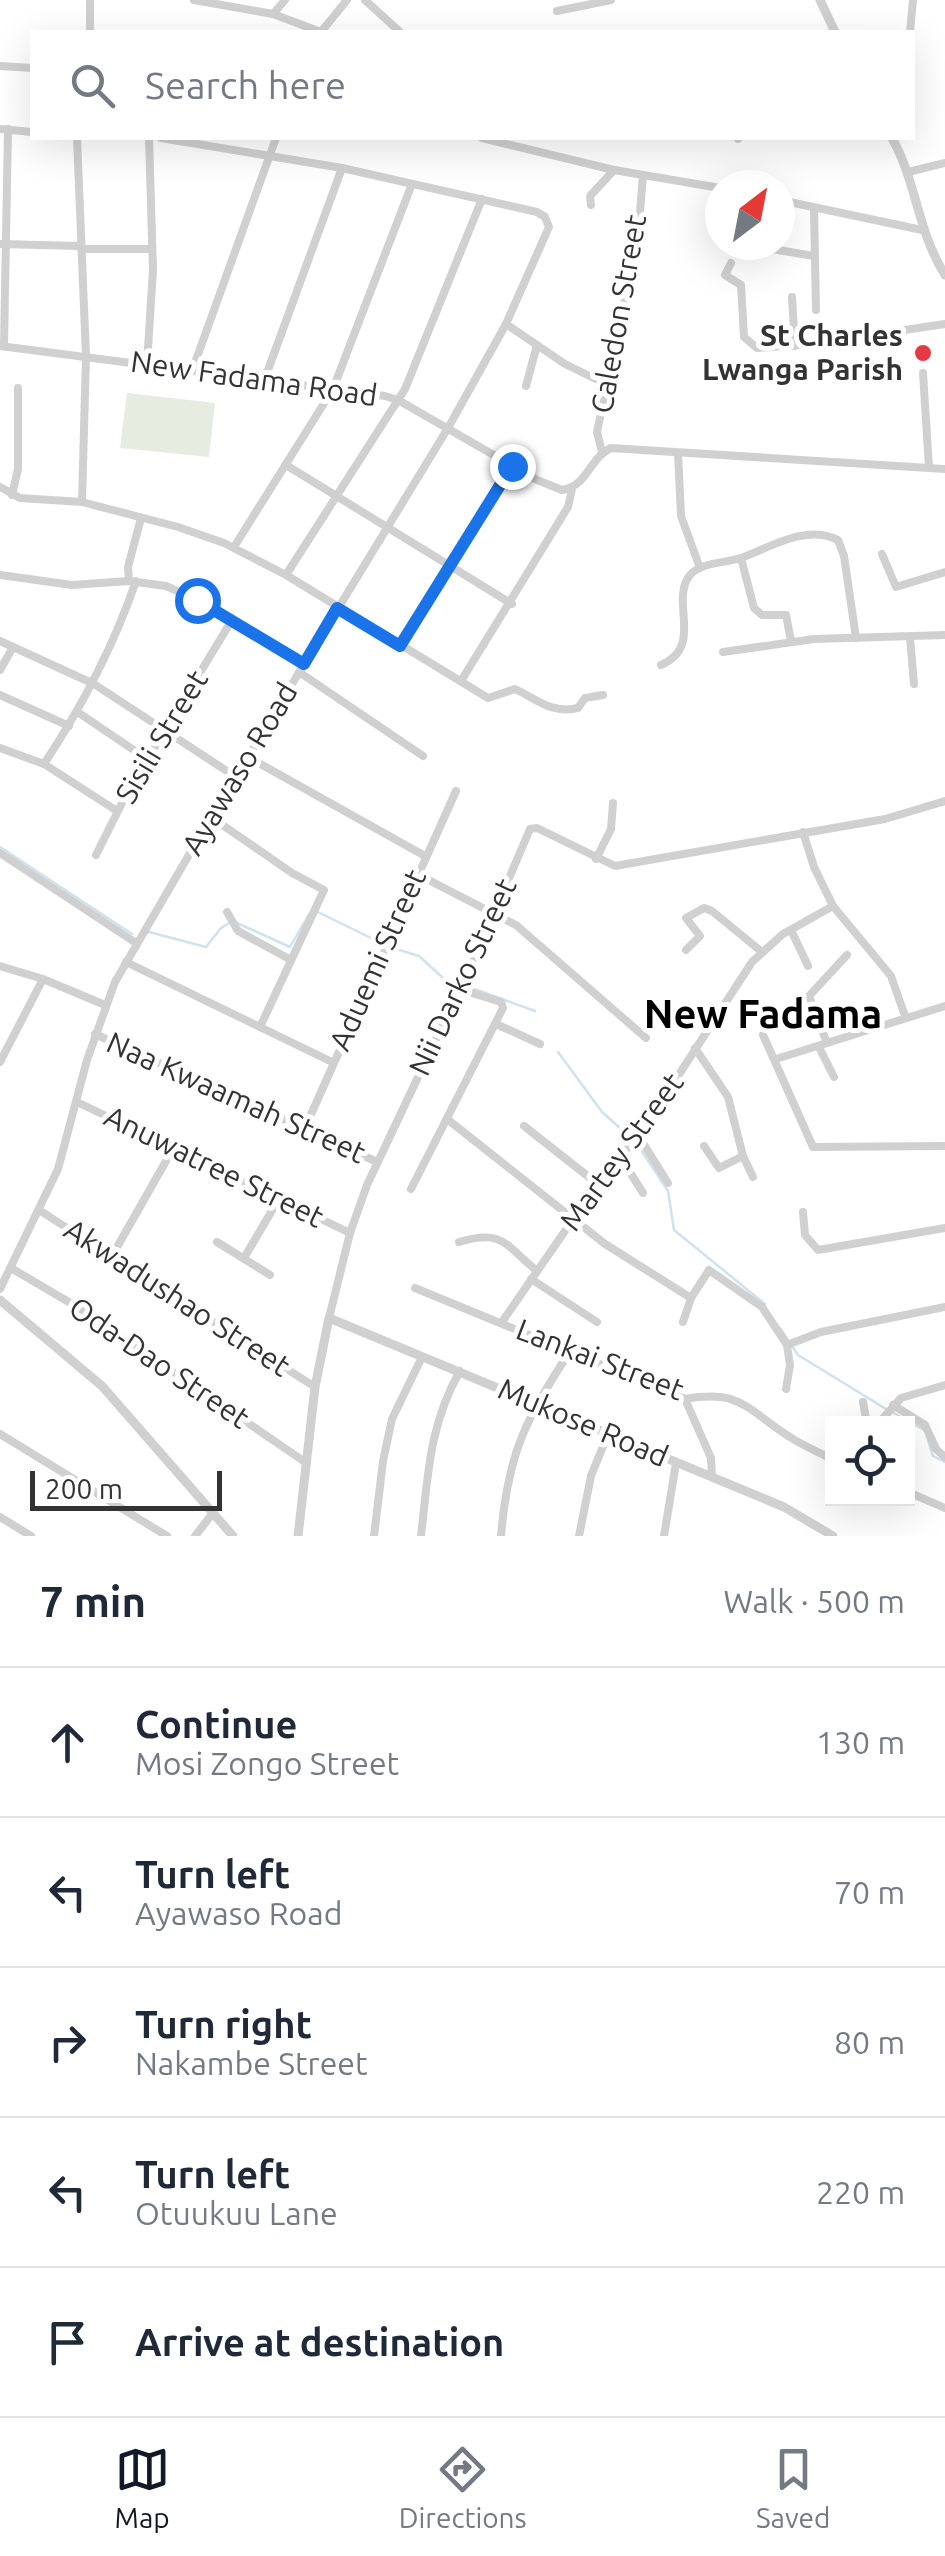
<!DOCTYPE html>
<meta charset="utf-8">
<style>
body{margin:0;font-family:Ubuntu,sans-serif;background:#f6f6f7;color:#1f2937}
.controls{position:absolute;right:30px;bottom:30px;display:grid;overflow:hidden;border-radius:0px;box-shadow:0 10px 40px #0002}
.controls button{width:90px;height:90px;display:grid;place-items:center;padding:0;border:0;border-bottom:2px solid #e0e1e3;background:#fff;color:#1f2937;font:50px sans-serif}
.compass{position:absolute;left:705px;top:170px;width:90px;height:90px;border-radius:50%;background:#fff;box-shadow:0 10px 40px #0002;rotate:32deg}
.scale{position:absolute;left:30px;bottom:25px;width:192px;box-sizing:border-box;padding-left:10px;border:5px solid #333;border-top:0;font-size:28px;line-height:35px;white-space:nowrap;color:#333;-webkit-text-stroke:8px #fff;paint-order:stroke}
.stop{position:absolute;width:30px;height:30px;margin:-22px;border:8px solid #1a73e8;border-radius:50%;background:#fff}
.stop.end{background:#1a73e8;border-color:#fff;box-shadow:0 2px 10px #0008}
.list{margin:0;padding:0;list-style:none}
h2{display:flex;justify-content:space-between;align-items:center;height:130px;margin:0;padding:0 40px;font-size:42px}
h2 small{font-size:32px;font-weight:400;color:#747a83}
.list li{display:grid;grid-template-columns:65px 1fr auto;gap:30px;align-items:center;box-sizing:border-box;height:150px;padding:0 40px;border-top:2px solid #e0e1e3}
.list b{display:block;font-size:38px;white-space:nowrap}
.list p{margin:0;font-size:32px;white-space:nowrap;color:#747a83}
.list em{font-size:32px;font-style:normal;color:#747a83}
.icon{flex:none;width:55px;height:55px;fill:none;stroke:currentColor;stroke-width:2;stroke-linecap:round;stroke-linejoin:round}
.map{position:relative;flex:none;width:945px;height:1536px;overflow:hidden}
.search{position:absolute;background:#fff;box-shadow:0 10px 40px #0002;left:30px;right:30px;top:30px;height:110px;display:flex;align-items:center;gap:25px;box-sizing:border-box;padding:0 35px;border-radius:0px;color:#747a83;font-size:38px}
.sheet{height:880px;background:#fff}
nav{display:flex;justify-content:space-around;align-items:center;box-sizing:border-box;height:140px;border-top:2px solid #e0e1e3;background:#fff;font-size:28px;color:#747a83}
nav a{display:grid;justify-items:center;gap:5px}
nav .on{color:#111827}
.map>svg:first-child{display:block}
.pitch{fill:#e6ecdf}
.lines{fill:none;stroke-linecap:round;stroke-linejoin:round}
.stream{stroke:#cfe2ee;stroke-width:2.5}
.minor{stroke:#d0d0d0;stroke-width:8}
.tertiary{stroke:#d0d0d0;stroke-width:9}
.route{stroke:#1a73e8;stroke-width:12}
.poi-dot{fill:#e63946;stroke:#fff;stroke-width:4}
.labels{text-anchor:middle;stroke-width:10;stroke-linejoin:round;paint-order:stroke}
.street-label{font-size:30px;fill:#333;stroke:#fff}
.poi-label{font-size:30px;font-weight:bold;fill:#333;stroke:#fff;text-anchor:end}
.district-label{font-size:40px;font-weight:bold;fill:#000;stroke:#fff}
</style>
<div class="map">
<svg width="945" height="1536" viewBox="0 0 945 1536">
<rect width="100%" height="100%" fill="#fff"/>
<path class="pitch" d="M127,393L215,403L209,457L120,448Z"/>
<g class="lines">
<g class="stream">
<path d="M0,847L132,934"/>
<path d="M316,911L379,942"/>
<path d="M237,923L290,947L309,914"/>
<path d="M149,932L206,947L221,928L229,923"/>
<path d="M390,947L419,956L443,978L456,982"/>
<path d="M466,986L535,1011"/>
<path d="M558,1052L602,1112L630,1137"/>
<path d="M637,1144L668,1191L674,1230L765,1304"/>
<path d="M780,1328L798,1355L886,1409"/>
<path d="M892,1412L924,1430"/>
<path d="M927,1437L933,1456L945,1462"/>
</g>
<g class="minor">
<path d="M194,0L273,14L321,32L347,0"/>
<path d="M365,0L400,32"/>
<path d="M557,11L611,0"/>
<path d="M273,14L285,0"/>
<path d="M90,32V0"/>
<path d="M910,32L913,0"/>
<path d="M0,66L32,68"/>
<path d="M0,129L32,132"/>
<path d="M77,138L86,356L82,502"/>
<path d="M482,138L614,170L720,188"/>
<path d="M738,138V139"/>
<path d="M908,172L945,163"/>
<path d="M780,200L922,230"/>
<path d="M591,205L590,196L614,170"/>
<path d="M814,208L816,310"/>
<path d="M0,244L80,246"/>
<path d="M748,245L814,256"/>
<path d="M81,249H152"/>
<path d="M731,263L725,275L741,285L744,337L757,348L811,344L945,324"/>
<path d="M792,297L795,346"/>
<path d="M506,324L565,364L608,385"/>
<path d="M0,346L385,396L398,400L537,480L562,490C588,486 589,458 611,448L945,469"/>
<path d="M4,346L8,129"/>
<path d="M147,364L153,270L149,138"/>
<path d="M192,371L276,138"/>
<path d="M923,373L929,468"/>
<path d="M264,381L342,168"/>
<path d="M526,386L537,345"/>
<path d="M602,452L597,432L638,236L643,175"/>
<path d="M678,453L681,516L700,568"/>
<path d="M286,465L512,604"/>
<path d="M0,487L20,498L82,502L178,527L224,543L286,575L488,698L515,689C538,700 551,714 578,708L585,698L603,695"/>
<path d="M12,495L18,469V388"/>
<path d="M234,547L333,389L412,184"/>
<path d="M882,554L896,587L945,572"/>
<path d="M741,558L754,608L762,615H786L791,641"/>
<path d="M0,575L72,585L129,581L166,586L197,600L304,664"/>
<path d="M286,575L405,389L482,199"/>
<path d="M129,581L128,567L141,518"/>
<path d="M910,637L914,684"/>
<path d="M0,641L94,684L236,777"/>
<path d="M400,646L512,466"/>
<path d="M723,652L814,639L945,635"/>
<path d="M661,665C705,646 669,601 690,575C701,562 726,563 741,558C771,547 806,524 838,540L844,556L856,638"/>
<path d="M0,670L13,647"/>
<path d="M299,672L423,756"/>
<path d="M461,681L568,507L572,489"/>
<path d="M0,695L69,726"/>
<path d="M79,713L147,759"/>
<path d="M0,748L44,764L117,811"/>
<path d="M248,757L425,856"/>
<path d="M44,764C83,705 113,648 136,581"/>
<path d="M211,817L292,873L324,890L260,1027"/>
<path d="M803,832L814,867L833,906L891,976L905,1016"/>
<path d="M0,853L136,943"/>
<path d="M96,855L127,793L232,620"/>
<path d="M596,859L611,829L613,803"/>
<path d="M417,874L516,925L646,1038"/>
<path d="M227,912L238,931L291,960"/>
<path d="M791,930L808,966"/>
<path d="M686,950L700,936L686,918L704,908L712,911L762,952"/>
<path d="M126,962L332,1062"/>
<path d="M0,966L43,979L105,1005"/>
<path d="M496,1024L540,1044"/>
<path d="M95,1034L377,1162"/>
<path d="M763,1035L813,1147L945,1146"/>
<path d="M827,1043L809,996L847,955"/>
<path d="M819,1047L834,1077"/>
<path d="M695,1048L728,1097L743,1156L753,1177"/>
<path d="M776,1059L945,1006"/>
<path d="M0,1062L43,979"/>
<path d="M77,1102L350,1233"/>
<path d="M447,1119L605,1244L691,1298"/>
<path d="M524,1126L599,1185"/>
<path d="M304,1130L456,791"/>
<path d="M638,1135L668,1183"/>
<path d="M704,1146L719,1168L743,1156"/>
<path d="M621,1158L643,1193"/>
<path d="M411,1189L503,1008L501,1002L459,989"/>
<path d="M39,1210L315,1387"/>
<path d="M803,1212L805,1235L818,1250L945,1228"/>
<path d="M217,1242L270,1275"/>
<path d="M459,1242C503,1229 504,1244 537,1271"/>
<path d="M112,1256L174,1147"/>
<path d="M244,1258L280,1197"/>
<path d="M11,1268L84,1311L305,1462"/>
<path d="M531,1279L597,1322"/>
<path d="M415,1288L685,1399C742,1389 747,1410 790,1437C803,1446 819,1452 832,1459"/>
<path d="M0,1289L58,1169L87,1060L115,982L211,817L448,428L506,324L549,227L545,217L537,212L342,168L161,138"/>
<path d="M329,1318L350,1233L367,1185L481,944L530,829L537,828L615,866L885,819L945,801"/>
<path d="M502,1322L574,1218L652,1116L752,962L783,934L833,906"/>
<path d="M683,1322L691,1298L709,1270L762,1307L787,1345L821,1332L945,1307"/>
<path d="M786,1389L790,1365L787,1345"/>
<path d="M685,1399L711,1458L712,1477"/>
<path d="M863,1402L867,1424"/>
<path d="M893,1405L925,1425L936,1449L945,1457"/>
<path d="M878,1424L901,1398L945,1385"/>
<path d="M0,1434L167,1536"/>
<path d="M908,1492L945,1508"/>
<path d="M0,1517L31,1536"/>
<path d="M195,1536L213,1513"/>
<path d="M374,1536L383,1461L392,1419L422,1357"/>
<path d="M421,1536C428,1476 429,1425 460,1371"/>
<path d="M501,1536C508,1451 526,1420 570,1351"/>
<path d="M579,1536L591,1476L608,1434"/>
<path d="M664,1536L676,1463"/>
</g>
<g class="tertiary">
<path d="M820,0L835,32"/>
<path d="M892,138C917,183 917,230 945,275"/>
<path d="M0,1300L102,1386L233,1536"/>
<path d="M298,1536L315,1387L329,1318L784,1507L833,1536"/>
</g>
</g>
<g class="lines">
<path class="route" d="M197,600L304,664L337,608L400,646L512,466"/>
</g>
<circle class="poi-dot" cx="923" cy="353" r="10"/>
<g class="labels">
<g class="street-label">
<text transform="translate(619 314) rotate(-80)" y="10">Caledon Street</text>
<text transform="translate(254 379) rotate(8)" y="10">New Fadama Road</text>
<text transform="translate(162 737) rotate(-59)" y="10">Sisili Street</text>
<text transform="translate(240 769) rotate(-59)" y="10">Ayawaso Road</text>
<text transform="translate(378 960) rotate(-66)" y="10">Aduemi Street</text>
<text transform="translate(463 977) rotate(-65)" y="10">Nii Darko Street</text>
<text transform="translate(236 1098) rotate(24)" y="10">Naa Kwaamah Street</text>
<text transform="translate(622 1152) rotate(-54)" y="10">Martey Street</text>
<text transform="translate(214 1167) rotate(26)" y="10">Anuwatree Street</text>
<text transform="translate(177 1298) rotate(33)" y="10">Akwadushao Street</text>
<text transform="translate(600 1360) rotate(21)" y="10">Lankai Street</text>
<text transform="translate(159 1363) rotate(34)" y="10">Oda-Dao Street</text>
<text transform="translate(583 1423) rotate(23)" y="10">Mukose Road</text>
</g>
<g class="poi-label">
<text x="903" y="346">St Charles<tspan x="903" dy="34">Lwanga Parish</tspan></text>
</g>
<g class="district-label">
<text x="763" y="1028">New Fadama</text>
</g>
</g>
</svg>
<div class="controls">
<button><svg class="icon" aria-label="locate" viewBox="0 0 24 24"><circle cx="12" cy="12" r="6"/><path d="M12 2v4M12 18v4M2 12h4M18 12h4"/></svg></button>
</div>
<svg class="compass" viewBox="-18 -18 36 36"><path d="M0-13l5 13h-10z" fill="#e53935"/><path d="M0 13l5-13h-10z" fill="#747a83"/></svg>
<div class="scale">200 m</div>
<div class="stop" style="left:197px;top:600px"></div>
<div class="stop end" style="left:512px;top:466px"></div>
<div class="search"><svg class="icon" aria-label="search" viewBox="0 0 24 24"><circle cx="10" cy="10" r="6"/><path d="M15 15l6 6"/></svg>Search here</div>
</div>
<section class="sheet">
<h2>7 min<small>Walk · 500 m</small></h2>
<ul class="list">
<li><svg class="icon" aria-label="ahead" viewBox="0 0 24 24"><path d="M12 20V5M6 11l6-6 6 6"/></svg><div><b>Continue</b><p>Mosi Zongo Street</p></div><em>130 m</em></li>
<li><svg class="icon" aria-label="left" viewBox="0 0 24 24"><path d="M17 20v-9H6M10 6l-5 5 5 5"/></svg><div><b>Turn left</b><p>Ayawaso Road</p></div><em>70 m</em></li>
<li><svg class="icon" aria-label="right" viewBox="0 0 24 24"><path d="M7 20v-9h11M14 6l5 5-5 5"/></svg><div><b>Turn right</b><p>Nakambe Street</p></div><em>80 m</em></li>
<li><svg class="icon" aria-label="left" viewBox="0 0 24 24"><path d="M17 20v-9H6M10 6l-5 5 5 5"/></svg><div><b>Turn left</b><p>Otuukuu Lane</p></div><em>220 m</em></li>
<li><svg class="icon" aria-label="arrive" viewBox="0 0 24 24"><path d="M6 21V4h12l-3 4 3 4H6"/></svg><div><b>Arrive at destination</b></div></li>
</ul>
</section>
<nav>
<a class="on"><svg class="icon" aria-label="map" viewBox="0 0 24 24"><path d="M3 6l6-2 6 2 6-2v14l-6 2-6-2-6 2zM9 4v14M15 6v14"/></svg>Map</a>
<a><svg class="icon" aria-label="directions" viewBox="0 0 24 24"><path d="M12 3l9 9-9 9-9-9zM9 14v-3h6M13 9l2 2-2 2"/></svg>Directions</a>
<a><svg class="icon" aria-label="saved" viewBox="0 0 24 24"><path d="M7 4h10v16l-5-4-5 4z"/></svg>Saved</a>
</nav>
